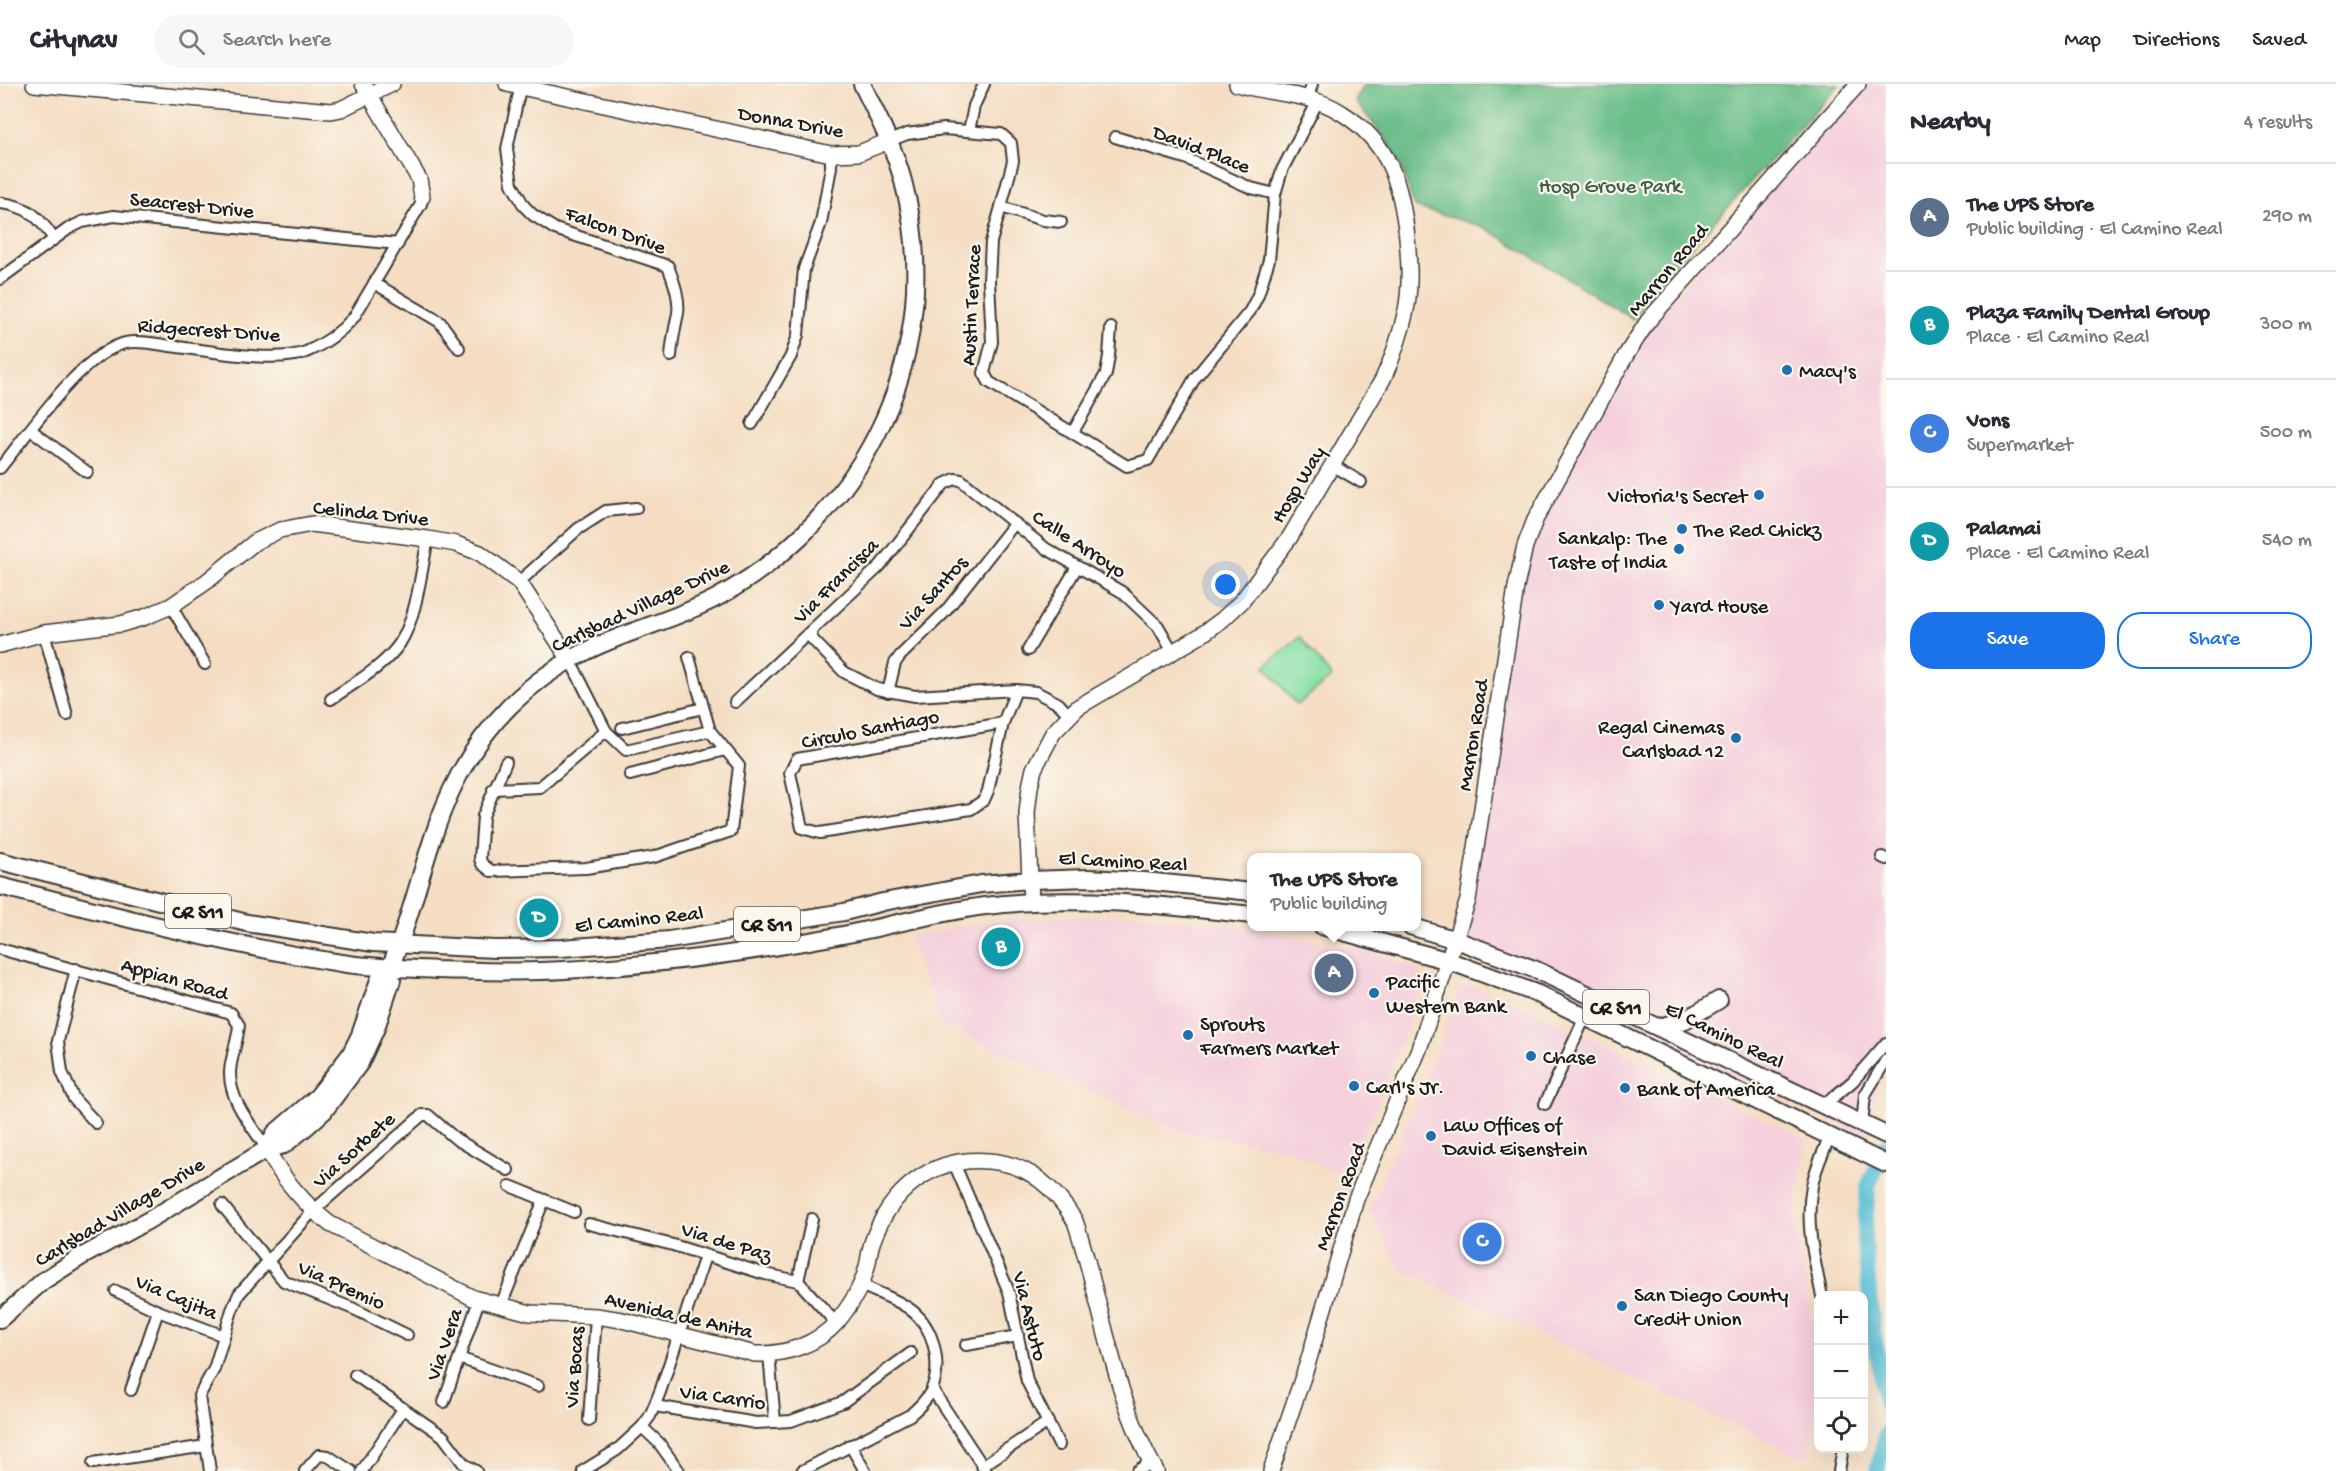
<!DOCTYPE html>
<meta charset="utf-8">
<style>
body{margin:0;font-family:"Gochi Hand",sans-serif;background:#f7f7f7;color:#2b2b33}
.controls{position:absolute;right:18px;bottom:18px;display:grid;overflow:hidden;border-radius:12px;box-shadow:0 6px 24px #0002}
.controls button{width:54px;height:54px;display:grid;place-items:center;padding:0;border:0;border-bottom:2px solid #e1e1e2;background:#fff;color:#2b2b33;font:30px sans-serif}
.you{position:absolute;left:1226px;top:501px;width:21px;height:21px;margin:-15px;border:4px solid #fff;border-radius:50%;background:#1a73e8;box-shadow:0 0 0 9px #1a73e833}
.badge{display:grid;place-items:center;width:39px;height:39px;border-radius:50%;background:#1a73e8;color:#fff;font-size:20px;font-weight:700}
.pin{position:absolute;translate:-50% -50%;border:3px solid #fff;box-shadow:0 2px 6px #0006}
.popup{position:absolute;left:1247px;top:769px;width:174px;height:78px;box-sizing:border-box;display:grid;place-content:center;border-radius:12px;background:#fff;filter:drop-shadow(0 2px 4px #0005);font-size:20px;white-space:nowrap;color:#7c7c81}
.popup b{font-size:22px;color:#2b2b33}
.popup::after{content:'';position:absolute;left:50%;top:100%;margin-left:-12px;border:12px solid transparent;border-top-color:#fff}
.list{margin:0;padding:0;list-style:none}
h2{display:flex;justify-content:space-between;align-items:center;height:78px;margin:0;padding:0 24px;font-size:26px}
h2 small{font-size:20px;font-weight:400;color:#7c7c81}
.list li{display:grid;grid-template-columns:39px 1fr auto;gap:18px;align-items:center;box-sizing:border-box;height:108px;padding:0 24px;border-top:2px solid #e1e1e2}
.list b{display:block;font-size:22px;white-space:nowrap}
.list p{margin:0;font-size:20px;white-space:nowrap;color:#7c7c81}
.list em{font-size:20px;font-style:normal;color:#7c7c81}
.actions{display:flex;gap:12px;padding:18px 24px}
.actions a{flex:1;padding:14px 0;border:2px solid #1a73e8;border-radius:24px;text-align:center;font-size:21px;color:#1a73e8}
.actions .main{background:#1a73e8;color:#fff}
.icon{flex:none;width:33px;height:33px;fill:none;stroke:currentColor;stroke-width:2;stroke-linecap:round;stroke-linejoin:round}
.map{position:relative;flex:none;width:1886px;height:1387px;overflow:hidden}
header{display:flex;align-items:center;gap:36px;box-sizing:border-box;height:84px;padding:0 30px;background:#fff;border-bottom:2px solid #e1e1e2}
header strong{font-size:28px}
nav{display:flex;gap:33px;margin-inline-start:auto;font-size:21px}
.search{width:420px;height:54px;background:#f7f7f7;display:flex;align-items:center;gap:15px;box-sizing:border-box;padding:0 21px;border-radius:33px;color:#7c7c81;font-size:22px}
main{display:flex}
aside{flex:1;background:#fff}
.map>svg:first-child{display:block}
.built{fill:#f4cfdc}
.green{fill:#84dfa5;stroke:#507e60;stroke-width:1.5}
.forest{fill:#6bbe8a;stroke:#446d53;stroke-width:1.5}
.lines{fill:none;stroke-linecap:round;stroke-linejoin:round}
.river{stroke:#58bfd5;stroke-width:16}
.street-casing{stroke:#3c3935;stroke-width:14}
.secondary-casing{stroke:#3c3935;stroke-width:18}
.primary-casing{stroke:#3c3935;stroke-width:20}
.street{stroke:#fff;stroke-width:10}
.secondary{stroke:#fff;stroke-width:15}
.primary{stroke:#fff;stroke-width:16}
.poi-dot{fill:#1f6fb2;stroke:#fbf7ec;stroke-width:2}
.labels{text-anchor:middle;stroke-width:4.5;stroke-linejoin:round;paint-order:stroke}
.shield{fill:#fbf7ec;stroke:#5f5e5a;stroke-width:1.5}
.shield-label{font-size:20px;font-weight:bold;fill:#1c1c1c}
.street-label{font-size:21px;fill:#1c1c1c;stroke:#fbf7ec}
.park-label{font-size:21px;fill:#40604c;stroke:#fbf7ec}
.poi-label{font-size:21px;fill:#1c1c1c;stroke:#fbf7ec;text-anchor:start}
</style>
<header>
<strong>Citynav</strong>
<div class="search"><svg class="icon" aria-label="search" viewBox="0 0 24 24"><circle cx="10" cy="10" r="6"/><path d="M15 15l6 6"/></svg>Search here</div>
<nav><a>Map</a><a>Directions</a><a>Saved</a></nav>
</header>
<main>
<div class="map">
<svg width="1886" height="1387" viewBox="0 0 1886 1387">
<rect width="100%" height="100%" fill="#fbf7ec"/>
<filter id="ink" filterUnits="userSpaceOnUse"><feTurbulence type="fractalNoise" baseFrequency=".0167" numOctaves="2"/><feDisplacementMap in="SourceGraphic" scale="12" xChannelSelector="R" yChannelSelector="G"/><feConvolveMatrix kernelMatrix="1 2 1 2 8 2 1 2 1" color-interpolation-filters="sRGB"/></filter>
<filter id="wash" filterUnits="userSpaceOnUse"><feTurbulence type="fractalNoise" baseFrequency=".008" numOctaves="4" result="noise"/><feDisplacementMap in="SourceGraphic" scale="24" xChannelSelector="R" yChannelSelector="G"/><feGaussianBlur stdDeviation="1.35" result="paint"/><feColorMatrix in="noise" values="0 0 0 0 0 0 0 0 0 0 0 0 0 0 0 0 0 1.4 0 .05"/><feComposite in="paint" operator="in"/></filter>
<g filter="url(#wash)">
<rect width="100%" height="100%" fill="#f4ddc2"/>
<g class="built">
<path d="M1859,0H1886V747L1882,772L1886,774V980L1877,1002L1867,1054L1539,900L1452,867L1523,468L1626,271Z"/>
<path d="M1135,831L1244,843L1369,867L1416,885L1424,900L1383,1008L1345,1093L1287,1065L1180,1047L941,941L909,852L1011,835Z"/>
<path d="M1468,900L1533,926L1807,1056L1794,1132L1818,1271V1330L1806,1375L1400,1185L1369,1127L1442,955L1459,906Z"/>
</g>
<path class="green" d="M1300,553L1332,593L1297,621L1265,582Z"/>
<path class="forest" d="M1365,0H1840L1658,200L1633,235L1484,143L1414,123L1401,80L1386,55L1355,17Z"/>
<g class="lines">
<g class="river">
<path d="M1886,1063L1868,1102L1864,1155L1873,1245L1886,1321"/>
<path d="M1877,1387L1886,1350"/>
</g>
</g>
</g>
<g filter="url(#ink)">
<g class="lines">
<defs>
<g id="street">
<path d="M521,0L507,65L512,100L524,122L533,131L555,145L668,182C673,196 680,213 678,229C675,243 672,257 671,272"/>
<path d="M1308,14L1312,0"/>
<path d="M969,47L974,22L984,0"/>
<path d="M1115,53L1185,74L1251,104L1275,110"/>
<path d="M889,57L907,50L944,45L1001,50L1011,59L1013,77L1001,123L1043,136L1061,138"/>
<path d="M0,119C29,122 39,133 54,155"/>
<path d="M1001,123L991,158L989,197L992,258L984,289L989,298L1127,382L1148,376L1195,294L1250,227L1258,211L1269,176L1275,110L1282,86L1318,17"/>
<path d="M0,195L68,145L82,138L114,132L398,160"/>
<path d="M374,199L440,238L459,264"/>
<path d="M752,340L791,272L798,251L804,185L821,139L831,83V70"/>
<path d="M31,346L87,388"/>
<path d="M1073,348L1106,290L1109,272L1111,244"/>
<path d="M1332,381L1361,398"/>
<path d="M0,384C30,348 80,271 125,259C138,256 157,260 170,262C205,266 275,280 306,268C325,260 340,249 354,233L421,120L422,113"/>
<path d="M519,498L578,445L606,427L636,424"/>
<path d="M171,522L205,580"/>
<path d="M44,549L67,631"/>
<path d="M811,549L812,555L844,588L877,605L915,612L1016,606L1036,608L1059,620L1069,631"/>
<path d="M1028,566L1077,483"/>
<path d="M888,608L895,579L900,572L945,528L1015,439"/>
<path d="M331,615C354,599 384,583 400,559C417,533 421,486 428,455"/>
<path d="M735,618L880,482L944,400L955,395L961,396L1045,464L1122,508L1158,542L1173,568"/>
<path d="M1003,639L988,707L984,716L971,725L820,749L802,744L790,689L797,675Z"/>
<path d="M1003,639L1016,606"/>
<path d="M622,644L703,624"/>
<path d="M606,647L626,666L710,647"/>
<path d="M506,678L483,732L480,775L482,780L491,787L586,784L654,773L731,747L739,682L710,647L689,573"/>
<path d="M630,691L725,666"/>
<path d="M493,705L540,703L606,647L570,576"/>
<path d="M1882,773L1886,775"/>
<path d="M0,865L231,929L239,941C238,956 231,972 230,988C229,1017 252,1042 267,1065"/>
<path d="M76,885L58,957L62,988L74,1015L96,1039"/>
<path d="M1545,1020L1585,933"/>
<path d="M1823,1022L1853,997L1886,959"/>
<path d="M1862,1040L1865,1011L1886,976"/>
<path d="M954,1079L1009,1208L1027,1297L1059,1361"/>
<path d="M510,1102L574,1128"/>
<path d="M222,1121L284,1197L354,1225L407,1251"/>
<path d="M589,1140L673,1161L765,1190L798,1197L836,1239"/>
<path d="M798,1197L812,1135"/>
<path d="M116,1207L158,1227L224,1252"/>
<path d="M1822,1212C1814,1175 1805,1139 1812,1102C1815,1085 1823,1069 1829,1054"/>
<path d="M501,1221L544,1116"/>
<path d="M966,1261L1018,1252"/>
<path d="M769,1270L775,1338"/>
<path d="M459,1274L538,1302"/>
<path d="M355,1291L443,1352L464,1380L476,1387"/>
<path d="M932,1305L986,1387"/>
<path d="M131,1306L158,1227"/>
<path d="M444,1318L479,1216"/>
<path d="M655,1322L756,1339L791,1337L843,1318L911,1269"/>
<path d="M589,1336L596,1232"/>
<path d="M642,1343L659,1359L679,1387"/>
<path d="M850,1361L865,1387"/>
<path d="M93,1379L206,1362"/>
<path d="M982,1382L1048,1338"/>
<path d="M210,1387L199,1312L214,1285L232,1226L239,1210L313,1127L422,1031H428L456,1055L508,1086"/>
<path d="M305,1387L319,1371L328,1372L351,1387"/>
<path d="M362,1387L403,1325"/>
<path d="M583,1387L617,1366L642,1343L650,1332L660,1308L705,1172"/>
<path d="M802,1387L910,1331C918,1324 926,1317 931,1307C943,1281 934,1243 911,1226C897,1215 877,1209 861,1201"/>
<path d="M1137,1387L1151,1378"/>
<path d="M1839,1387L1843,1364"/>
</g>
<g id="secondary">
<path d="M34,0L331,27L341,25L392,0"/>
<path d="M363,0L419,95L422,113"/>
<path d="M507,0L831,70L859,69L889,57"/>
<path d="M0,561L44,549L121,540L145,533L171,522L206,498L255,458L280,446L312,440L428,455L456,460L480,469L519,498L570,576"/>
<path d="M1031,818L1027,729L1030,703L1034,685L1053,649L1078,623L1200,552L1223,535L1242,517L1290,453L1383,295C1393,273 1401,250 1406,226C1411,203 1409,177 1407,153C1401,100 1390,59 1342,29C1310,8 1272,11 1237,0"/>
<path d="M267,1065C279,1091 307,1123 330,1140L473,1214L530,1229L596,1232L622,1236L755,1270C785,1271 817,1261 837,1238C850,1222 861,1205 866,1186C869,1177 869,1168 872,1159C890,1106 932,1072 989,1077C1029,1080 1055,1104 1075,1137C1103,1220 1112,1310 1156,1387"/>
<path d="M1271,1387L1308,1278L1356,1115L1419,965L1468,816L1516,503L1525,462L1535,436L1626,271L1648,237L1858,0"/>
</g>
<g id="primary">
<path d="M0,777L247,839L373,859L495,865L561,864L669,856L844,828L883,818L981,800L1030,796L1088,794L1144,797L1252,808"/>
<path d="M0,802C113,831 226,861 341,879C373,884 405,884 436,886C479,887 521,889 564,886C659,881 754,868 848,850C893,841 939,828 985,822C1074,811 1163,821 1252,831"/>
<path d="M1322,842L1449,877L1538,910L1886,1080"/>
<path d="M1410,842L1456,856L1534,885L1886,1051"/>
<path d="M1659,943L1685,936L1719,916"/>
<path d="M267,1065L275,1049L318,1012L350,971L360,951L379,896L390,884L399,861C431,771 438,695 509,623C531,601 557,582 585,568C628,546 676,536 718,513C867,431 948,264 903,97C894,63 877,31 862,0"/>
<path d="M0,1235L43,1197L79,1174L149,1136L267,1065L284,1061L305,1044L324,1027L360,979L376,944L392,896L390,884"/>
</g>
</defs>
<use href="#street" class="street-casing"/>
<use href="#secondary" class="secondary-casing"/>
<use href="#primary" class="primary-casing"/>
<use href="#street" class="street"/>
<use href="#secondary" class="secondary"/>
<use href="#primary" class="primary"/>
</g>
</g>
<g class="poi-dot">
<circle cx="1787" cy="286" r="6"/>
<circle cx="1759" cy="411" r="6"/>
<circle cx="1682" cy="445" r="6"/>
<circle cx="1679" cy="465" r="6"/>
<circle cx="1659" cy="521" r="6"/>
<circle cx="1736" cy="654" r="6"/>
<circle cx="1374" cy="909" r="6"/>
<circle cx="1188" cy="951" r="6"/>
<circle cx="1531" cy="972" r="6"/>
<circle cx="1354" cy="1002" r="6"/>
<circle cx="1625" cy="1004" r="6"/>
<circle cx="1431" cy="1052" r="6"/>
<circle cx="1622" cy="1222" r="6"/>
</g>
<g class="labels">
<g class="shield">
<rect x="165" y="810" width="66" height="34" rx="4.5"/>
<rect x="734" y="823" width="66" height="34" rx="4.5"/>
<rect x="1583" y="906" width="66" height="34" rx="4.5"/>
</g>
<g class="shield-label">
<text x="198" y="834">CR S11</text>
<text x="767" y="847">CR S11</text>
<text x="1616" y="930">CR S11</text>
</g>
<g class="street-label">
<text transform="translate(791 37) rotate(10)" y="7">Donna Drive</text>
<text transform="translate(1202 64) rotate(21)" y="7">David Place</text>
<text transform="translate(192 120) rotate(6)" y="7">Seacrest Drive</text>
<text transform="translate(616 145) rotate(20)" y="7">Falcon Drive</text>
<text transform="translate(1667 185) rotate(-50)" y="7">Marron Road</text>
<text transform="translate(970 221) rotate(-87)" y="7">Austin Terrace</text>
<text transform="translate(209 245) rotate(4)" y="7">Ridgecrest Drive</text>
<text transform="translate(1297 400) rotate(-59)" y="7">Hosp Way</text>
<text transform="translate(371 428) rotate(6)" y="7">Celinda Drive</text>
<text transform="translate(1080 459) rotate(33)" y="7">Calle Arroyo</text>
<text transform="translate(835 496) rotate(-45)" y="7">Via Francisca</text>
<text transform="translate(932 508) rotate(-48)" y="7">Via Santos</text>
<text transform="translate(640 521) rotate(-25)" y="7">Carlsbad Village Drive</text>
<text transform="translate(870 644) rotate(-11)" y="7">Circulo Santiago</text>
<text transform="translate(1472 651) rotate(-81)" y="7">Marron Road</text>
<text transform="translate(1123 776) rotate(3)" y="7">El Camino Real</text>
<text transform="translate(639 834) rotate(-6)" y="7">El Camino Real</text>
<text transform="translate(175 894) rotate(16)" y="7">Appian Road</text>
<text transform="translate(1725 950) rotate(26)" y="7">El Camino Real</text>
<text transform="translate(353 1065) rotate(-42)" y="7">Via Sorbete</text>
<text transform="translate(1339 1112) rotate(-70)" y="7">Marron Road</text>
<text transform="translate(119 1127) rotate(-31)" y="7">Carlsbad Village Drive</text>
<text transform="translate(727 1157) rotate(17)" y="7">Via de Paz</text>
<text transform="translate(342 1200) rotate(24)" y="7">Via Premio</text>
<text transform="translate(177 1212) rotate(23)" y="7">Via Cajita</text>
<text transform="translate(679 1230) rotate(13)" y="7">Avenida de Anita</text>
<text transform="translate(1031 1232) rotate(76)" y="7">Via Astuto</text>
<text transform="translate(443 1260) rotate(-71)" y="7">Via Vera</text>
<text transform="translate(573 1283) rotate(-86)" y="7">Via Bocas</text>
<text transform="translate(723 1312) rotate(8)" y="7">Via Carrio</text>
</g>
<g class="park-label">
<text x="1610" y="108">Hosp Grove Park</text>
</g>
<g class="poi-label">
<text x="1799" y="293">Macy's</text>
<text x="1747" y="418" text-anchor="end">Victoria's Secret</text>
<text x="1694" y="452">The Red Chickz</text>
<text x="1667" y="460" text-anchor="end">Sankalp: The<tspan x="1667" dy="24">Taste of India</tspan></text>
<text x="1671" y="528">Yard House</text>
<text x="1724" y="649" text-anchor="end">Regal Cinemas<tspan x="1724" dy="24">Carlsbad 12</tspan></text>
<text x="1386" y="904">Pacific<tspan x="1386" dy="24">Western Bank</tspan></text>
<text x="1200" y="946">Sprouts<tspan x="1200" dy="24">Farmers Market</tspan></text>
<text x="1543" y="979">Chase</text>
<text x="1366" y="1009">Carl's Jr.</text>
<text x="1637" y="1011">Bank of America</text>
<text x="1443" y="1047">Law Offices of<tspan x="1443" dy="24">David Eisenstein</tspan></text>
<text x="1634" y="1217">San Diego County<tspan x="1634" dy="24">Credit Union</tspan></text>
</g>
</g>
</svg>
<div class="controls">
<button>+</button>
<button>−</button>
<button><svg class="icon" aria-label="locate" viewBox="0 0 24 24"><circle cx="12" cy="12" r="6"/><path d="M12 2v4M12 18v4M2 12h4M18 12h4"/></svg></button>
</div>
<div class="you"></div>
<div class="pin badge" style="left:1334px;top:889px;background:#5c6f8a">A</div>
<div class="popup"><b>The UPS Store</b>Public building</div>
<div class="pin badge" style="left:1001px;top:863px;background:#0f9aa8">B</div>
<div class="pin badge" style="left:1482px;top:1158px;background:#3f7fe0">C</div>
<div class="pin badge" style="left:539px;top:834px;background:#0f9aa8">D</div>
</div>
<aside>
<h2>Nearby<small>4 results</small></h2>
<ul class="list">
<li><span class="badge" style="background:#5c6f8a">A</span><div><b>The UPS Store</b><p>Public building · El Camino Real</p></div><em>290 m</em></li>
<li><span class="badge" style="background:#0f9aa8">B</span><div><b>Plaza Family Dental Group</b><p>Place · El Camino Real</p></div><em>300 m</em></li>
<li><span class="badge" style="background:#3f7fe0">C</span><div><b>Vons</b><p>Supermarket</p></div><em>500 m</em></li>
<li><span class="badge" style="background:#0f9aa8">D</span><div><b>Palamai</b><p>Place · El Camino Real</p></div><em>540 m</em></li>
</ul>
<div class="actions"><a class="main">Save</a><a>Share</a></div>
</aside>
</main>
